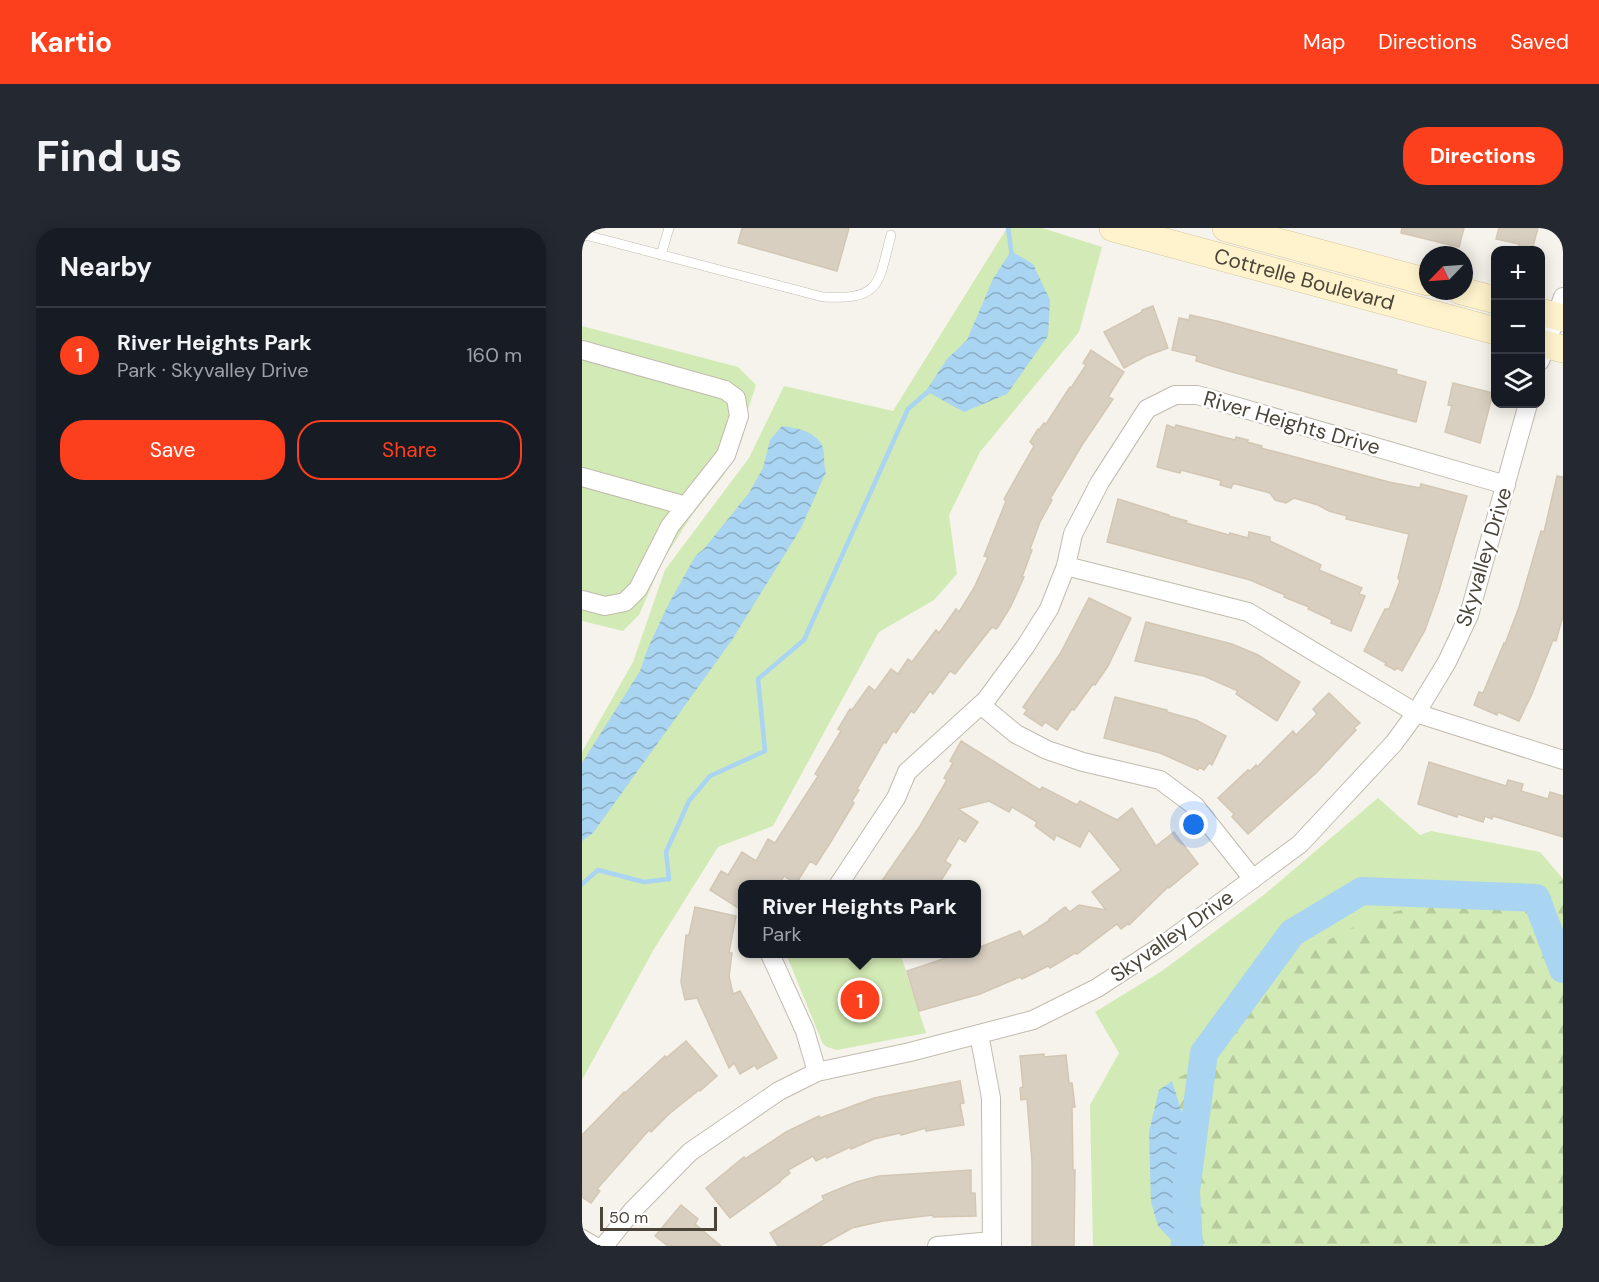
<!DOCTYPE html>
<meta charset="utf-8">
<style>
body{margin:0;font-family:"DM Sans",sans-serif;background:#242831;color:#f1f3f6}
.controls{position:absolute;right:18px;top:18px;display:grid;overflow:hidden;border-radius:12px;box-shadow:0 3px 15px #0003}
.controls button{width:54px;height:54px;display:grid;place-items:center;padding:0;border:0;border-bottom:2px solid #363941;background:#171b24;color:#f1f3f6;font:30px sans-serif}
.compass{position:absolute;left:837px;top:18px;width:54px;height:54px;border-radius:50%;background:#171b24;box-shadow:0 3px 15px #0003;rotate:245deg}
.scale{position:absolute;left:18px;bottom:15px;width:117px;box-sizing:border-box;padding-left:6px;border:3px solid #4b4439;border-top:0;font-size:16px;line-height:21px;white-space:nowrap;color:#4b4439;-webkit-text-stroke:4px #fff;paint-order:stroke}
.you{position:absolute;left:612px;top:597px;width:21px;height:21px;margin:-15px;border:4px solid #fff;border-radius:50%;background:#1a73e8;box-shadow:0 0 0 9px #1a73e833}
.badge{display:grid;place-items:center;width:39px;height:39px;border-radius:50%;background:#fc3f1d;color:#fff;font-size:20px;font-weight:700}
.pin{position:absolute;translate:-50% -50%;border:3px solid #fff;box-shadow:0 2px 6px #0006}
.popup{position:absolute;left:156px;top:652px;width:243px;height:78px;box-sizing:border-box;display:grid;place-content:center;border-radius:12px;background:#171b24;filter:drop-shadow(0 2px 4px #0005);font-size:20px;white-space:nowrap;color:#9ea1a6}
.popup b{font-size:22px;color:#f1f3f6}
.popup::after{content:'';position:absolute;left:50%;top:100%;margin-left:-12px;border:12px solid transparent;border-top-color:#171b24}
.list{margin:0;padding:0;list-style:none}
h2{display:flex;justify-content:space-between;align-items:center;height:78px;margin:0;padding:0 24px;font-size:26px}
h2 small{font-size:20px;font-weight:400;color:#9ea1a6}
.list li{display:grid;grid-template-columns:39px 1fr auto;gap:18px;align-items:center;box-sizing:border-box;height:96px;padding:0 24px;border-top:2px solid #363941}
.list b{display:block;font-size:22px;white-space:nowrap}
.list p{margin:0;font-size:20px;white-space:nowrap;color:#9ea1a6}
.list em{font-size:20px;font-style:normal;color:#9ea1a6}
.actions{display:flex;gap:12px;padding:18px 24px}
.actions a{flex:1;padding:14px 0;border:2px solid #fc3f1d;border-radius:24px;text-align:center;font-size:21px;color:#fc3f1d}
.actions .main{background:#fc3f1d;color:#fff}
.icon{flex:none;width:33px;height:33px;fill:none;stroke:currentColor;stroke-width:2;stroke-linecap:round;stroke-linejoin:round}
.map{position:relative;flex:none;width:981px;height:1018px;overflow:hidden;border-radius:24px}
header{display:flex;align-items:center;gap:36px;box-sizing:border-box;height:84px;padding:0 30px;background:#fc3f1d;color:#fff}
header strong{font-size:28px}
nav{display:flex;gap:33px;margin-inline-start:auto;font-size:21px}
.intro{display:flex;align-items:center;justify-content:space-between;box-sizing:border-box;height:144px;padding:0 36px}
h1{margin:0;font-size:42px}
.button{padding:15px 27px;border-radius:24px;background:#fc3f1d;color:#fff;font-size:21px;font-weight:700}
main{display:flex;gap:36px;padding:0 36px}
aside{flex:1;background:#171b24;border-radius:24px;box-shadow:0 3px 15px #0003}
.map>svg:first-child{display:block}
.green{fill:#d2eab5}
.forest{fill:url(#forest-firs)}
.water{fill:url(#water-waves)}
.lines{fill:none;stroke-linecap:round;stroke-linejoin:round}
.stream{stroke:#a9d4f2;stroke-width:4.5}
.river{stroke:#a9d4f2;stroke-width:28}
.building{fill:#d8cfc1;stroke:#d3c7b4;stroke-width:1.5}
.lane-casing{stroke:#c2bbae;stroke-width:10}
.street-casing{stroke:#c2bbae;stroke-width:20}
.secondary-casing{stroke:#d6c79b;stroke-width:28}
.lane{stroke:#fff;stroke-width:9}
.street{stroke:#fff;stroke-width:18}
.secondary{stroke:#fff3cd;stroke-width:27}
.labels{text-anchor:middle;stroke-width:5;stroke-linejoin:round;paint-order:stroke}
.street-label{font-size:21px;fill:#4b4439;stroke:#fff}
</style>
<header>
<strong>Kartio</strong>
<nav><a>Map</a><a>Directions</a><a>Saved</a></nav>
</header>
<div class="intro"><h1>Find us</h1><a class="button">Directions</a></div>
<main>
<aside>
<h2>Nearby<small></small></h2>
<ul class="list">
<li><span class="badge">1</span><div><b>River Heights Park</b><p>Park · Skyvalley Drive</p></div><em>160 m</em></li>
</ul>
<div class="actions"><a class="main">Save</a><a>Share</a></div>
</aside>
<div class="map">
<svg width="981" height="1018" viewBox="0 0 981 1018">
<defs>
<pattern id="forest-firs" width="22" height="20" patternUnits="userSpaceOnUse" patternTransform="scale(1.5)"><rect width="22" height="20" fill="#d2eab5"/><path d="M5 1l3.5 6h-7zM16 11l3.5 6h-7z" fill="#b6ca9c"/></pattern>
<pattern id="water-waves" width="16" height="10" patternUnits="userSpaceOnUse" patternTransform="scale(1.5)"><rect width="16" height="10" fill="#a9d4f2"/><path d="M0 5q4-4 8 0t8 0" fill="none" stroke="#8caec5"/></pattern>
</defs>
<rect width="100%" height="100%" fill="#f6f3ec"/>
<g class="green">
<path d="M425,0H460L520,19L497,104L398,224L367,287L375,346L352,372L297,404L191,598L136,619L72,721L0,852V524L51,434L83,342L167,230L202,158L311,183Z"/>
<path d="M0,98L156,139L174,157L149,233L141,248L110,287L81,332L57,387L41,403L0,393Z"/>
<path d="M796,570L838,607L849,603L958,624L981,651V1018H511L508,877L537,825L513,784L580,743L683,666Z"/>
<path d="M204,726H316L320,731L344,805L255,822L245,819L241,816Z"/>
</g>
<path class="forest" d="M981,652V1018H592L591,1014L600,998L603,895L590,853L613,841L648,783L725,723L791,689L844,676L906,681L937,674Z"/>
<g class="water">
<path d="M429,23L451,36L468,72L466,108L425,166L382,184L344,163L365,131L385,112L411,51Z"/>
<path d="M200,198C215,200 236,204 241,220C243,228 241,236 244,244L219,300L150,412L11,605L0,613V535L58,443L66,420L87,375L114,327L121,322L167,265L181,240L188,212Z"/>
<path d="M590,853L603,895L600,998L591,1014L576,998L569,974L567,904L577,862Z"/>
</g>
<g class="lines">
<g class="stream">
<path d="M426,0L430,28"/>
<path d="M0,656L16,642L62,654L87,651L84,624L107,573L128,548L183,523L176,451L222,412L326,181L349,161"/>
<path d="M591,1018V1014"/>
</g>
<path class="river" d="M607,1018L604,963L622,825L710,705L780,663L954,670L981,741"/>
</g>
<g class="building">
<path d="M160,0H267L255,43L156,15Z"/>
<path d="M820,0H882L877,19L819,5Z"/>
<path d="M917,0H956L950,22L936,19L937,16L914,11Z"/>
<path d="M571,78L586,120L564,128L542,140L522,104L560,84V82Z"/>
<path d="M608,87L639,94L815,142L814,146L844,154L834,194L650,144L614,133L615,128L590,122L597,90L607,92Z"/>
<path d="M509,122L542,144L526,169L531,171L500,217L468,271L470,272L458,294L448,321L450,322L440,349H442L429,378L416,399L414,401L410,399L373,446L368,443L351,466L348,463L332,485L329,483L314,505L311,503L304,515L302,514L275,561L277,562L270,573L272,575L248,615L234,637L228,633L214,656L202,648L197,657H161V683L128,662L139,643L146,647L160,624L174,633L186,611L193,615L236,548L233,546L259,503L256,501L268,481L270,482L287,458L293,463L309,441L316,446L326,431L330,434L354,402L357,405L374,381L377,384L392,360L406,329L402,328L424,273L422,271L452,218L448,214L456,201L457,202L462,195L464,196L488,159L489,160L504,137L501,135Z"/>
<path d="M871,155L911,165L898,215L863,204L870,178L866,177Z"/>
<path d="M585,197L593,200L594,197L653,212L654,209L666,212L665,214L680,218L679,220L807,254L838,260L839,256L885,268L857,363L843,402L820,443L815,440L813,442L803,437L804,435L782,423L803,381H807L818,353L816,350L827,306L764,291L765,288L747,283L736,277L712,270L704,275L693,272L688,265L654,256H651L649,260L638,257L639,253L637,252L599,242L598,245L575,239Z"/>
<path d="M975,248L981,249V388L974,413L971,412L950,466L937,493L916,484L915,487L892,477L897,464L901,465L922,415L923,416L937,379L959,303L962,304Z"/>
<path d="M536,271L587,287V288L605,293L604,295L647,307L648,305L666,310L667,304L688,309V313L739,337L737,342L780,360L777,366L783,368L769,403L749,395L750,392L726,381L727,379L702,369L703,367L668,352L525,314Z"/>
<path d="M507,370L549,390L526,438L513,457L511,456L492,482L490,481L475,502L463,494L460,498L442,486L445,482L441,479L478,426Z"/>
<path d="M564,394L650,416L676,427L718,454L695,493L654,466L656,463L622,448L553,433Z"/>
<path d="M747,465L778,495L772,500L774,502L734,545L666,606L650,589L652,586L636,570L666,542L668,543L674,537L675,539L711,503L714,507L735,486L731,481Z"/>
<path d="M533,469L585,482V484L614,492L644,508L630,537L627,535L622,542L617,539L616,542L578,525L522,510Z"/>
<path d="M379,513L458,562L460,559L495,577L498,573L535,592L550,580L574,618L592,604L616,636L587,660L586,659L547,697L546,696L539,701L535,696L495,726L493,725L468,740L466,738L440,751L438,749L398,766L337,783L325,743L376,726H398L396,720L438,703L441,709L468,692L467,691L483,679L488,684L497,677L524,682L510,664L539,642L507,602L498,619L474,607L472,612L453,598L455,594L430,579L427,584L407,573L376,581L396,594L383,614L377,610L363,633L369,637L356,657H297L338,598L365,552L362,550L371,535L368,533Z"/>
<path d="M847,534L924,558L926,552L941,556L939,563L966,571L968,564L981,568V609L911,588L910,591L903,588L901,594L876,586L875,589L836,576Z"/>
<path d="M113,679L154,688L147,725H150L147,748L151,766L158,763L195,830L175,841L173,837L158,846L152,835L147,840L115,770L103,772L99,754L104,707H107Z"/>
<path d="M104,813L135,848L118,863L117,862L87,886L69,904L67,902L15,961L18,963L9,975L0,969V907L42,864L43,865L83,828L84,830Z"/>
<path d="M462,826V829L484,827L487,855H490L493,879H490L491,942H493L492,1018H450V934L445,871L439,872L438,860L441,859L438,828Z"/>
<path d="M378,853L382,875L378,876L382,897L344,903V900L319,907L318,905L292,911L269,921L268,919L245,930L244,928L234,933L231,928L206,942L208,945L199,952L198,954L148,990L124,960L162,929L163,931L204,904L237,888L238,890L292,870Z"/>
<path d="M389,942V965H393L394,988L351,989V987L301,993L270,1000L238,1018H196L188,1005L242,972L240,968L274,954L297,948Z"/>
<path d="M99,977L116,991L113,996L139,1018H86L73,1008Z"/>
</g>
<g class="lines">
<defs>
<g id="lane">
<path d="M0,6L241,69C299,72 296,57 309,7"/>
<path d="M79,27L87,0"/>
</g>
<g id="street">
<path d="M0,122L143,162L154,170L157,188L144,227L88,298L56,361L43,374L23,378L0,372"/>
<path d="M958,133L981,69"/>
<path d="M0,249L104,278"/>
<path d="M484,338L666,384L834,485L981,532"/>
<path d="M399,477L434,506L465,522L501,534L578,552L613,578L671,651"/>
<path d="M257,656L314,570L325,544L404,472L443,419L467,381L484,338L491,306L518,254L565,181L593,167H615L924,257"/>
<path d="M188,726L223,803L235,844"/>
<path d="M397,806L409,870L410,1018"/>
<path d="M0,1011L12,1018"/>
<path d="M22,1018L50,983L108,924L197,863L235,844L328,824L451,792L515,760L584,715L718,616L812,515L834,485L865,434L887,387L946,176"/>
<path d="M355,1018L410,1013"/>
</g>
<g id="secondary">
<path id="s1" d="M531,0L914,103"/>
<path d="M644,0L846,54"/>
<path d="M879,63L914,72"/>
<path d="M958,84L981,90"/>
<path d="M958,115L981,121"/>
</g>
</defs>
<use href="#lane" class="lane-casing"/>
<use href="#street" class="street-casing"/>
<use href="#secondary" class="secondary-casing"/>
<use href="#lane" class="lane"/>
<use href="#street" class="street"/>
<use href="#secondary" class="secondary"/>
</g>
<g class="labels">
<g class="street-label">
<text dy="7" stroke="none"><textPath href="#s1" startOffset="198">Cottrelle Boulevard</textPath></text>
<text transform="translate(710 195) rotate(16)" y="7">River Heights Drive</text>
<text transform="translate(902 329) rotate(-73)" y="7">Skyvalley Drive</text>
<text transform="translate(590 708) rotate(-35)" y="7">Skyvalley Drive</text>
</g>
</g>
</svg>
<div class="controls">
<button>+</button>
<button>−</button>
<button><svg class="icon" aria-label="layers" viewBox="0 0 24 24"><path d="M12 4l9 5-9 5-9-5zM3 14l9 5 9-5"/></svg></button>
</div>
<svg class="compass" viewBox="-18 -18 36 36"><path d="M0-13l5 13h-10z" fill="#e53935"/><path d="M0 13l5-13h-10z" fill="#9ea1a6"/></svg>
<div class="scale">50 m</div>
<div class="you"></div>
<div class="pin badge" style="left:278px;top:772px">1</div>
<div class="popup"><b>River Heights Park</b>Park</div>
</div>
</main>
